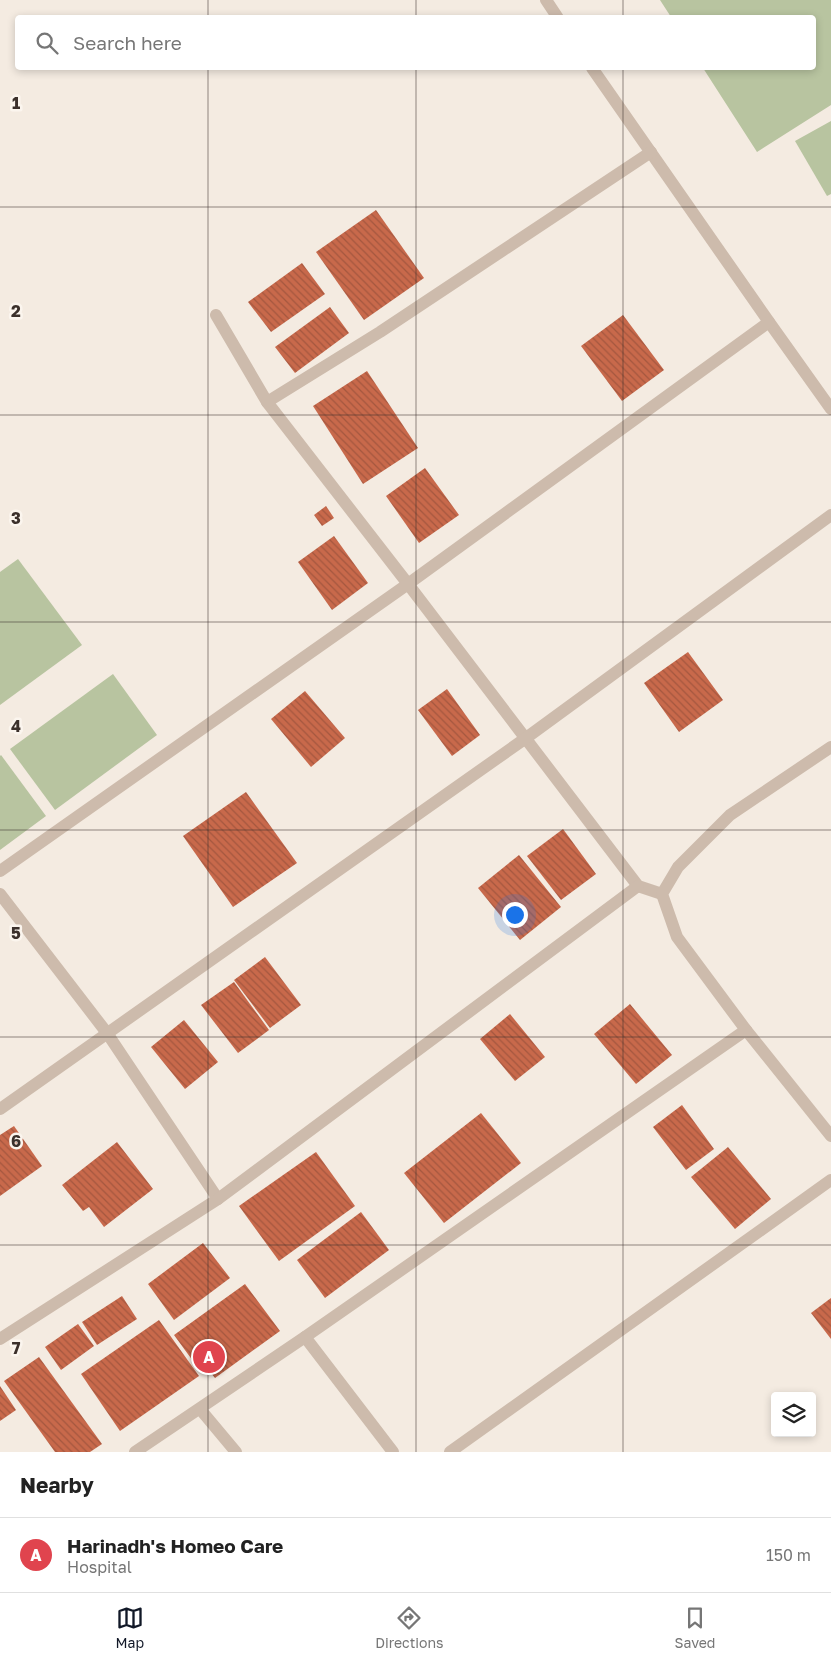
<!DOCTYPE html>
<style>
body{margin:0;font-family:"Golos Text",sans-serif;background:#f6f6f6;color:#222}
.controls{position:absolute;right:15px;bottom:15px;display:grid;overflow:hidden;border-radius:5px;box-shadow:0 2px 8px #0003}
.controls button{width:45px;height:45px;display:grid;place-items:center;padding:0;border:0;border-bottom:1px solid #e0e0e0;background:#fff;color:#222;font:25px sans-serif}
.you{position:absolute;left:514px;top:914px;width:18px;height:18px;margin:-12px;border:4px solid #fff;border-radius:50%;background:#1a73e8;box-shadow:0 0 0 8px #1a73e833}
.badge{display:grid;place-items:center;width:32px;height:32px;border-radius:50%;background:#111827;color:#fff;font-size:16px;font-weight:700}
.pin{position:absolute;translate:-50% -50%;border:2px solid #fff;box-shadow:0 1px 5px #0006}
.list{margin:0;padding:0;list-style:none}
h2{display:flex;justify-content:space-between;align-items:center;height:65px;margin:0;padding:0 20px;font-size:21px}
h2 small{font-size:16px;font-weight:400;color:#767676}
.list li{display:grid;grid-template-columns:32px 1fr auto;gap:15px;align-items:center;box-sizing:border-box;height:75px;padding:0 20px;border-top:1px solid #e0e0e0}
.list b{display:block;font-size:19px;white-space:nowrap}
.list p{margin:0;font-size:16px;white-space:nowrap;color:#767676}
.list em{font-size:16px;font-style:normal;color:#767676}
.icon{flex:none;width:28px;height:28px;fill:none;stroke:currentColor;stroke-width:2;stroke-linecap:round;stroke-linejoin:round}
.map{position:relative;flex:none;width:831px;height:1452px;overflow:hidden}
.search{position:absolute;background:#fff;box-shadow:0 2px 8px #0003;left:15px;right:15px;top:15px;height:55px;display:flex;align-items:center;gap:12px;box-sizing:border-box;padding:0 18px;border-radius:5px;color:#767676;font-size:19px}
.sheet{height:140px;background:#fff}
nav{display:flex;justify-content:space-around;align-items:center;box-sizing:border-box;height:70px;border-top:1px solid #e0e0e0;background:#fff;font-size:14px;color:#767676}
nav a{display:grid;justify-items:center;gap:2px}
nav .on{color:#111827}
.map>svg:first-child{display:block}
.pitch{fill:#b8c4a0}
.building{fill:url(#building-back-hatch)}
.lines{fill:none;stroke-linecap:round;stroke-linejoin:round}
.minor{stroke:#cdbbac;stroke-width:12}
.grid{fill:none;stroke:#3b302b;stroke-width:1;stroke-opacity:0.55}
.grid-label{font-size:16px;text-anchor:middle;font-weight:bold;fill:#3b302b;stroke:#fbf5ee;stroke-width:5;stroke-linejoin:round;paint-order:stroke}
</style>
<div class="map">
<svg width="831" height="1452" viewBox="0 0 831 1452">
<defs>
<pattern id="building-back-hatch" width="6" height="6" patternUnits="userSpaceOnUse" patternTransform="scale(1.25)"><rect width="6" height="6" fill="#c8694b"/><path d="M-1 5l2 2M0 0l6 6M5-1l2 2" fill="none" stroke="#a4573f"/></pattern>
</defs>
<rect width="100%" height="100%" fill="#f4ebe1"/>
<g class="pitch">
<path d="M660,0H831V105L757,152L703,68H814V18L671,17Z"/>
<path d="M831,121V194L827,196L795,141Z"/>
<path d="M18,559L82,645L0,705V572Z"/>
<path d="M113,674L157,735L55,810L10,749Z"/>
<path d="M1,755L46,816L0,850V756Z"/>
</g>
<g class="building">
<path d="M376,210L424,278L364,320L316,252Z"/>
<path d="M302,263L325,294L271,332L248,302Z"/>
<path d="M330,307L349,333L295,373L275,347Z"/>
<path d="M623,315L664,370L622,401L581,346Z"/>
<path d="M367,371L418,448L363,484L313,406Z"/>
<path d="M425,468L459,515L419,543L386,496Z"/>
<path d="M326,506L334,518L322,526L314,515Z"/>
<path d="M334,536L368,583L332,610L298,562Z"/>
<path d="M688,652L723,700L679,732L644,683Z"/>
<path d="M447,689L480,735L452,756L418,710Z"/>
<path d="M305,691L345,738L311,767L271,719Z"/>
<path d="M246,792L297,863L233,907L183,836Z"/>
<path d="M563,829L596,874L561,900L527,856Z"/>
<path d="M519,855L561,907L520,940L478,888Z"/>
<path d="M265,957L301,1005L270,1028L234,980Z"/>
<path d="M234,982L269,1030L238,1053L201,1005Z"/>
<path d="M630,1004L672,1055L636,1084L594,1034Z"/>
<path d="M510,1014L545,1057L515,1081L480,1039Z"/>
<path d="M184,1020L218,1062L185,1089L151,1047Z"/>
<path d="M682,1105L714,1149L686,1170L653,1127Z"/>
<path d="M481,1113L521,1163L444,1223L404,1173Z"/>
<path d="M14,1126L42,1166L0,1196V1135Z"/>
<path d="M117,1142L153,1189L104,1227L89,1207L83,1211L62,1185Z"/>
<path d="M728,1147L771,1199L735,1229L691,1177Z"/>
<path d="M316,1152L355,1206L279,1261L239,1206Z"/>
<path d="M361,1212L389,1250L325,1298L297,1260Z"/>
<path d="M203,1243L230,1278L174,1320L148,1284Z"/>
<path d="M245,1284L280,1331L215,1378L207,1368L201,1372L174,1335Z"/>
<path d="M122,1296L137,1319L97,1345L82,1322Z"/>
<path d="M831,1298V1339L811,1313Z"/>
<path d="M159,1320L199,1376L120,1431L81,1374Z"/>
<path d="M78,1324L94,1346L61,1370L45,1347Z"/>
<path d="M39,1357L102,1444L90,1452H55L4,1381Z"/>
<path d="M0,1386L16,1410L0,1421Z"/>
</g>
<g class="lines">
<g class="minor">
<path d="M546,0L558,18"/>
<path d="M592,68L769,322L831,409"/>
<path d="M216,315L267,402L408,584L638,886L662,894"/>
<path d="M267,402L380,332L651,152"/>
<path d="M831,747L730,815L678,867L662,894L677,937L746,1030L831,1136"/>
<path d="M0,871L408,584L769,322"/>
<path d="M0,894L107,1033L218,1199"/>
<path d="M0,1109L526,738L831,515"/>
<path d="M305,1337L393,1452"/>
<path d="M0,1339L218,1199L638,886"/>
<path d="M200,1409L236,1452"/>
<path d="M135,1452L305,1337L746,1030"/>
<path d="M450,1452L831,1180"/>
</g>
</g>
<path class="grid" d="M208,0V18M416,0V18M623,0V18M208,68V1452M416,68V1452M623,68V1452M0,207H831M0,415H831M0,622H831M0,830H831M0,1037H831M0,1245H831"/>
<g class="grid-label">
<text x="16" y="109">1</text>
<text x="16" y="317">2</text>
<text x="16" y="524">3</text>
<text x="16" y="732">4</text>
<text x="16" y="939">5</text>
<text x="16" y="1147">6</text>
<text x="16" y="1354">7</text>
</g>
</svg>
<div class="controls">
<button><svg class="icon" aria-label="layers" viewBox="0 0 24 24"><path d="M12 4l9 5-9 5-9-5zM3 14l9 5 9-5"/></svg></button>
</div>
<div class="you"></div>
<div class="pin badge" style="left:209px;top:1357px;background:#e0444e">A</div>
<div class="search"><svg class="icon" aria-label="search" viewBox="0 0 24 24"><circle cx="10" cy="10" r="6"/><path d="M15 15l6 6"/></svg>Search here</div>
</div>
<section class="sheet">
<h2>Nearby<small></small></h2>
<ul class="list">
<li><span class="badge" style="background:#e0444e">A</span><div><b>Harinadh's Homeo Care</b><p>Hospital</p></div><em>150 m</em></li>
</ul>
</section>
<nav>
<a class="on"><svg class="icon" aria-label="map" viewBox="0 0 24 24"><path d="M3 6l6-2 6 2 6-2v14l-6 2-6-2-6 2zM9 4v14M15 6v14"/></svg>Map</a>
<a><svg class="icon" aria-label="directions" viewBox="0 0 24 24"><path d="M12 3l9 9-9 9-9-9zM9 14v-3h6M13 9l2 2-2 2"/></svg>Directions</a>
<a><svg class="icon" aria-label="saved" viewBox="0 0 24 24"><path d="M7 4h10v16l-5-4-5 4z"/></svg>Saved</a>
</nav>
